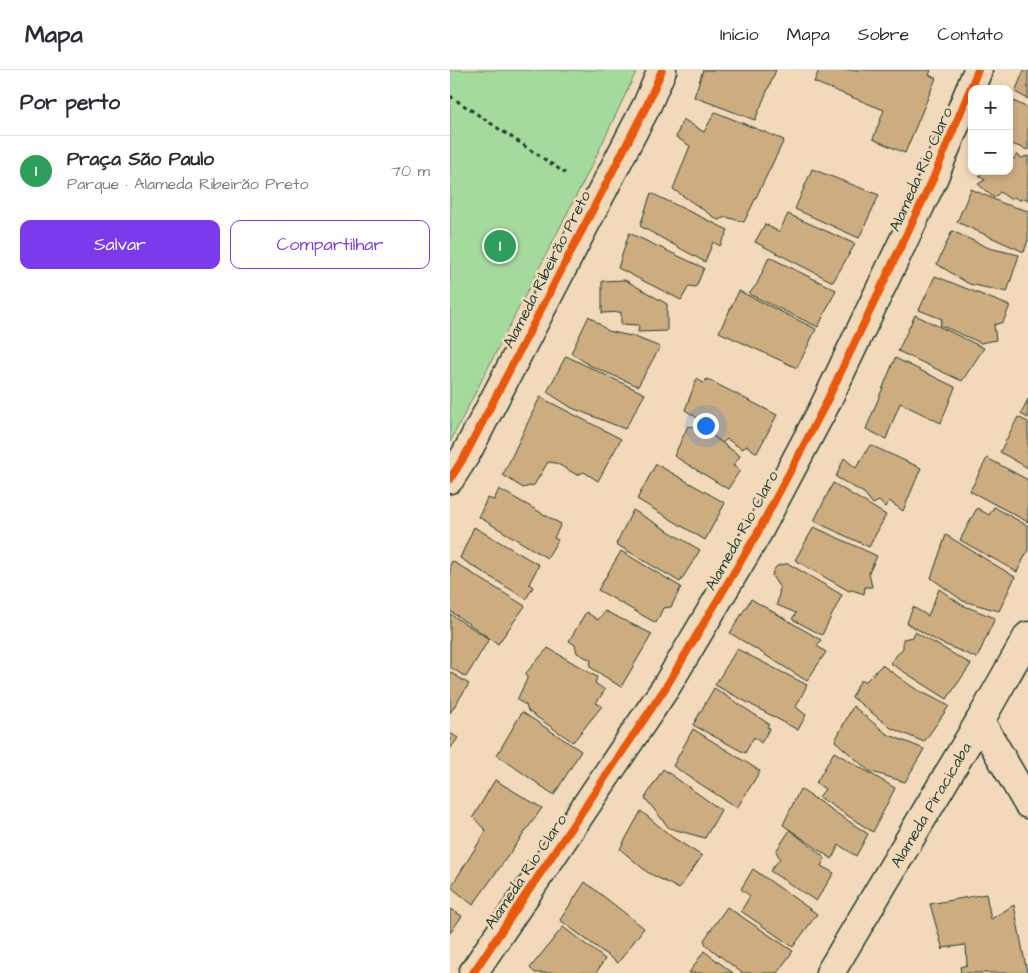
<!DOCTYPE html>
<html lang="pt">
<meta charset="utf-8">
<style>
body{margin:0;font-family:"Architects Daughter",sans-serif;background:#f2f2f3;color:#2b2b33}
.controls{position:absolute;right:15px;top:15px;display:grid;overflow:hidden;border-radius:10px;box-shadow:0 2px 8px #0003}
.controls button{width:45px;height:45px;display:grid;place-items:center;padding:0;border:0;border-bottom:1px solid #e1e1e2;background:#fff;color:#2b2b33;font:25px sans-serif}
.you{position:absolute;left:255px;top:355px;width:18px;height:18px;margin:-12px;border:4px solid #fff;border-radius:50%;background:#1a73e8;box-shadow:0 0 0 8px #1a73e833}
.badge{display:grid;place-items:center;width:32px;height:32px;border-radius:50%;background:#7c3aed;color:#fff;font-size:16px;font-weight:700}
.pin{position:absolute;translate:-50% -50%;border:2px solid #fff;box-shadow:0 1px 5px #0006}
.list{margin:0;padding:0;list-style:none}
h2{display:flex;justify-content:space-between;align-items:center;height:65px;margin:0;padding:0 20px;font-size:21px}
h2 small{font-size:16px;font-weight:400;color:#7c7c81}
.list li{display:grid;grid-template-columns:32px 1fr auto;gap:15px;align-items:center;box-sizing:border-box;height:70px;padding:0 20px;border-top:1px solid #e1e1e2}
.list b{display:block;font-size:19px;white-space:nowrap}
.list p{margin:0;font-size:16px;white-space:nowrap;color:#7c7c81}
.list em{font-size:16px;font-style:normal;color:#7c7c81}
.actions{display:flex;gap:10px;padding:15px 20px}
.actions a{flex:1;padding:11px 0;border:1px solid #7c3aed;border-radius:10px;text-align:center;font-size:18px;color:#7c3aed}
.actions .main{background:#7c3aed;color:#fff}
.map{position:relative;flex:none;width:578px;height:903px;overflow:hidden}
header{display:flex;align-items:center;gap:30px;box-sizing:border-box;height:70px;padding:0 25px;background:#fff;border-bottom:1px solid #e1e1e2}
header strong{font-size:24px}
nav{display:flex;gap:28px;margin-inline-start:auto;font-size:18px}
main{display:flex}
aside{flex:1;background:#fff}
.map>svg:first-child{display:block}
.green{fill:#a5da9d;stroke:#628c68}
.building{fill:#cdad80;stroke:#1f3d34}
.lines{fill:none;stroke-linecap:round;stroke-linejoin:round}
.minor-casing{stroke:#1f3d34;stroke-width:31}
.path{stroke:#1f3d34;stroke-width:3;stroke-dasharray:4 4;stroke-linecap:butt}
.minor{stroke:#f2d9ba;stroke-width:28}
.cycleway-casing{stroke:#f2d9ba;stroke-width:11}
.cycleway{stroke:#e8590c;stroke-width:8}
.labels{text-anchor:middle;stroke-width:5;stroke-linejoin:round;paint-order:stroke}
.street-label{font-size:16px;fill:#1f3d34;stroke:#f2d9ba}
</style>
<header>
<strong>Mapa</strong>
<nav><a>Início</a><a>Mapa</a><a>Sobre</a><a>Contato</a></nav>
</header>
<main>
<aside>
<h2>Por perto<small></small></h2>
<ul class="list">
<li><span class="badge" style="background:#2e9e5b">1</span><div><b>Praça São Paulo</b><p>Parque · Alameda Ribeirão Preto</p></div><em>70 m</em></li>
</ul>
<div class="actions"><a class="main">Salvar</a><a>Compartilhar</a></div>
</aside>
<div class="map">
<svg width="578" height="903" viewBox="0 0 578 903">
<rect width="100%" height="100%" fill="#f2d9ba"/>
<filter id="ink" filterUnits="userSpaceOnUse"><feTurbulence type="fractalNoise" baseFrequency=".02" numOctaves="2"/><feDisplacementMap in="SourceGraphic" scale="10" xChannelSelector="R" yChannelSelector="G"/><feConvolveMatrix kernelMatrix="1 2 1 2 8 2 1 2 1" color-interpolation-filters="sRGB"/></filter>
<g filter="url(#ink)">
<path class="green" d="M0,0H187L142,95L0,372Z"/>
<g class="building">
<path d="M253,0H326L305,50L244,27Z"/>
<path d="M369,0H481L479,5L486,8L455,83L423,69L434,40L364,12Z"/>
<path d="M574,0H578V29L565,22Z"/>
<path d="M559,29L578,38V80L559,73Z"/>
<path d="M265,42L334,70L294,152L276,147L268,150L223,119L240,76L226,67L233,49L254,62Z"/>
<path d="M559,84L564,89L567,84L571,88L578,86V130L574,128L569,130L564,127L560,129L550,122L544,128L528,114L535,110L529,106L533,101H559Z"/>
<path d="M362,99L429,125L409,168L345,139Z"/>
<path d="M521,119L552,133L578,141V170L574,182L507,152Z"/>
<path d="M201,123L278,160L270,176L263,172L255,192L190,156Z"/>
<path d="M338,144L405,174L383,212L305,172L315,154L329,162Z"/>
<path d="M502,161L539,178L569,185L557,222L519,214L487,194Z"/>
<path d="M179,163L254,198L246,217L239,216L231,230L168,198Z"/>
<path d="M319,187L386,220L368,257L299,224L307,214Z"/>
<path d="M485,206L560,236L553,252L544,255L546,270L531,273L490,255L492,249L469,240Z"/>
<path d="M175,210L217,234V261L188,262L189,255L171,254V242L152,243V211Z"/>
<path d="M289,221L366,259L347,298L269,262Z"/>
<path d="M465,245L534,278L512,311L448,281Z"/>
<path d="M139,246L158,261L185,267L210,277L188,316L141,296L121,283Z"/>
<path d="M116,286L195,324L175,359L122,338L97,322Z"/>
<path d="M445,288L505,317L491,353L450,333L436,369L416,359Z"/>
<path d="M247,308L253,313L257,309L327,345L307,383L297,376L292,379L277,369L272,373L252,358V351L235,340Z"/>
<path d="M90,327L171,369L148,411L134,402L127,405L106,393L98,392L84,415L73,418L53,405Z"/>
<path d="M578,329V348L571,344Z"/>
<path d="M568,347L578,352V398L550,382Z"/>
<path d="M238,356L252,358L290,386L283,396L290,400L278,419L224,386Z"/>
<path d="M420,375L471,398L453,441L439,431L435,437L429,431L423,434L414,423L386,407L394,388L406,398Z"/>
<path d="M537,388L578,410V452L520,421Z"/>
<path d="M206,394L275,433L255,470L187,429Z"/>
<path d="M383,413L436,445L419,477L364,451Z"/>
<path d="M49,419L111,454L104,468L108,470L97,488L29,447L37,428L44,430Z"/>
<path d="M544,437L578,456V480L567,502L510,470L527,438L539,445Z"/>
<path d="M183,440L250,480L230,512L166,474Z"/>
<path d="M24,457L89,495L79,514L83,517L76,529L10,488Z"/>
<path d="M364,457L427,486L419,503L422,517H415L414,524L402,520L399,521L345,490Z"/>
<path d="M496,465L565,507L549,541L513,531L481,508Z"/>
<path d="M171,481L231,517L221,537L213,538L206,553L148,520Z"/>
<path d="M2,491L75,536L48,574L0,541V495Z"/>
<path d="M335,494H339L392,525L372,565L342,549L346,543L327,535L330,518L322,506L323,501L327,496Z"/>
<path d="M489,519L512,535L545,548L527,588L489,572L457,553L463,537L478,546Z"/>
<path d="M301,529L371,570L367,576L376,582L357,611L280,563Z"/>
<path d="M155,541L202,564L171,617L140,597L141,590L127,583L125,575L119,571L136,542L148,550Z"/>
<path d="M0,544L39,569L16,607L0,597Z"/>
<path d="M465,562L521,594L497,629L440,593L453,578V569L463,567Z"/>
<path d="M98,578L147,607L145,613L155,620L146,633L152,636L123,672L78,641L76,635L67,630L77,609L76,603Z"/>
<path d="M287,579L357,615L346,637L356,645L348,660L265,615Z"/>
<path d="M432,595L464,618L499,636L474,672L441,658L402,627L410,611H416Z"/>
<path d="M0,602L19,614L0,643Z"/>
<path d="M264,618L319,654L317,657L320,658L311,673L304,667L295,683L243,655Z"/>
<path d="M403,636L437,664L474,679L455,712L419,701L385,671Z"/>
<path d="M72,642L131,681L104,725L47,685Z"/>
<path d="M243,659L310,701L287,738L223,696Z"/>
<path d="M0,663L8,668L0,679Z"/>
<path d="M384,682L445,718L423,762L369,727L375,719L366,713Z"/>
<path d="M213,699L271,740L255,768L219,758L195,728Z"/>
<path d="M45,710L92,738L23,835L1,817L36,761L23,747Z"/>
<path d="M350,719L418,764L406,786L389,775L382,789L333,755Z"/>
<path d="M191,741L222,767L252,786L229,819L197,802L170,779Z"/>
<path d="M340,760L375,788L371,796L384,803L366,831L320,801L330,789L326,781Z"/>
<path d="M303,799L367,844L343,877L291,841L300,826L291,819Z"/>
<path d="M135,812L194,858L168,893L110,850Z"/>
<path d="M536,824L541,849L564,835L577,903H511L510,897L517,895L516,875L493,878V880L480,834Z"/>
<path d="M277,837L343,881L327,903H292L256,875L254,870Z"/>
<path d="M0,839L12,846L0,863Z"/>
<path d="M113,857L155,889L146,903H85L80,898Z"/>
<path d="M254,881L283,903H239Z"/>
</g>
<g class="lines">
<defs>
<g id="minor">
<path d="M0,409L16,384L197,35L212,0"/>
<path d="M530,651L578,734"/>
<path d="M23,903L216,617L308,462L373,339L483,109L528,0"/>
<path id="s1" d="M380,903L530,651L578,566"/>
</g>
</defs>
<use href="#minor" class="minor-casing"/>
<path class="path" d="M0,26L115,103"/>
<use href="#minor" class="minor"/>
<defs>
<g id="cycleway">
<path d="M0,409L16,384L197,35L212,0"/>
<path d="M23,903L216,617L308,462L373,339L483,109L528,0"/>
</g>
</defs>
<use href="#cycleway" class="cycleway-casing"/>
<use href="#cycleway" class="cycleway"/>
</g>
</g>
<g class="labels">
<g class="street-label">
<text transform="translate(470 99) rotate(-66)" y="6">Alameda Rio Claro</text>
<text transform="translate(96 199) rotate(-63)" y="6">Alameda Ribeirão Preto</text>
<text transform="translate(291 460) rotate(-61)" y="6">Alameda Rio Claro</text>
<text dy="6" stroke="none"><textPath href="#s1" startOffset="196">Alameda Piracicaba</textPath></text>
<text transform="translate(75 801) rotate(-56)" y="6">Alameda Rio Claro</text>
</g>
</g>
</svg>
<div class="controls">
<button>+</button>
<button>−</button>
</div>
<div class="you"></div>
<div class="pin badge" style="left:50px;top:176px;background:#2e9e5b">1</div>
</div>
</main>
